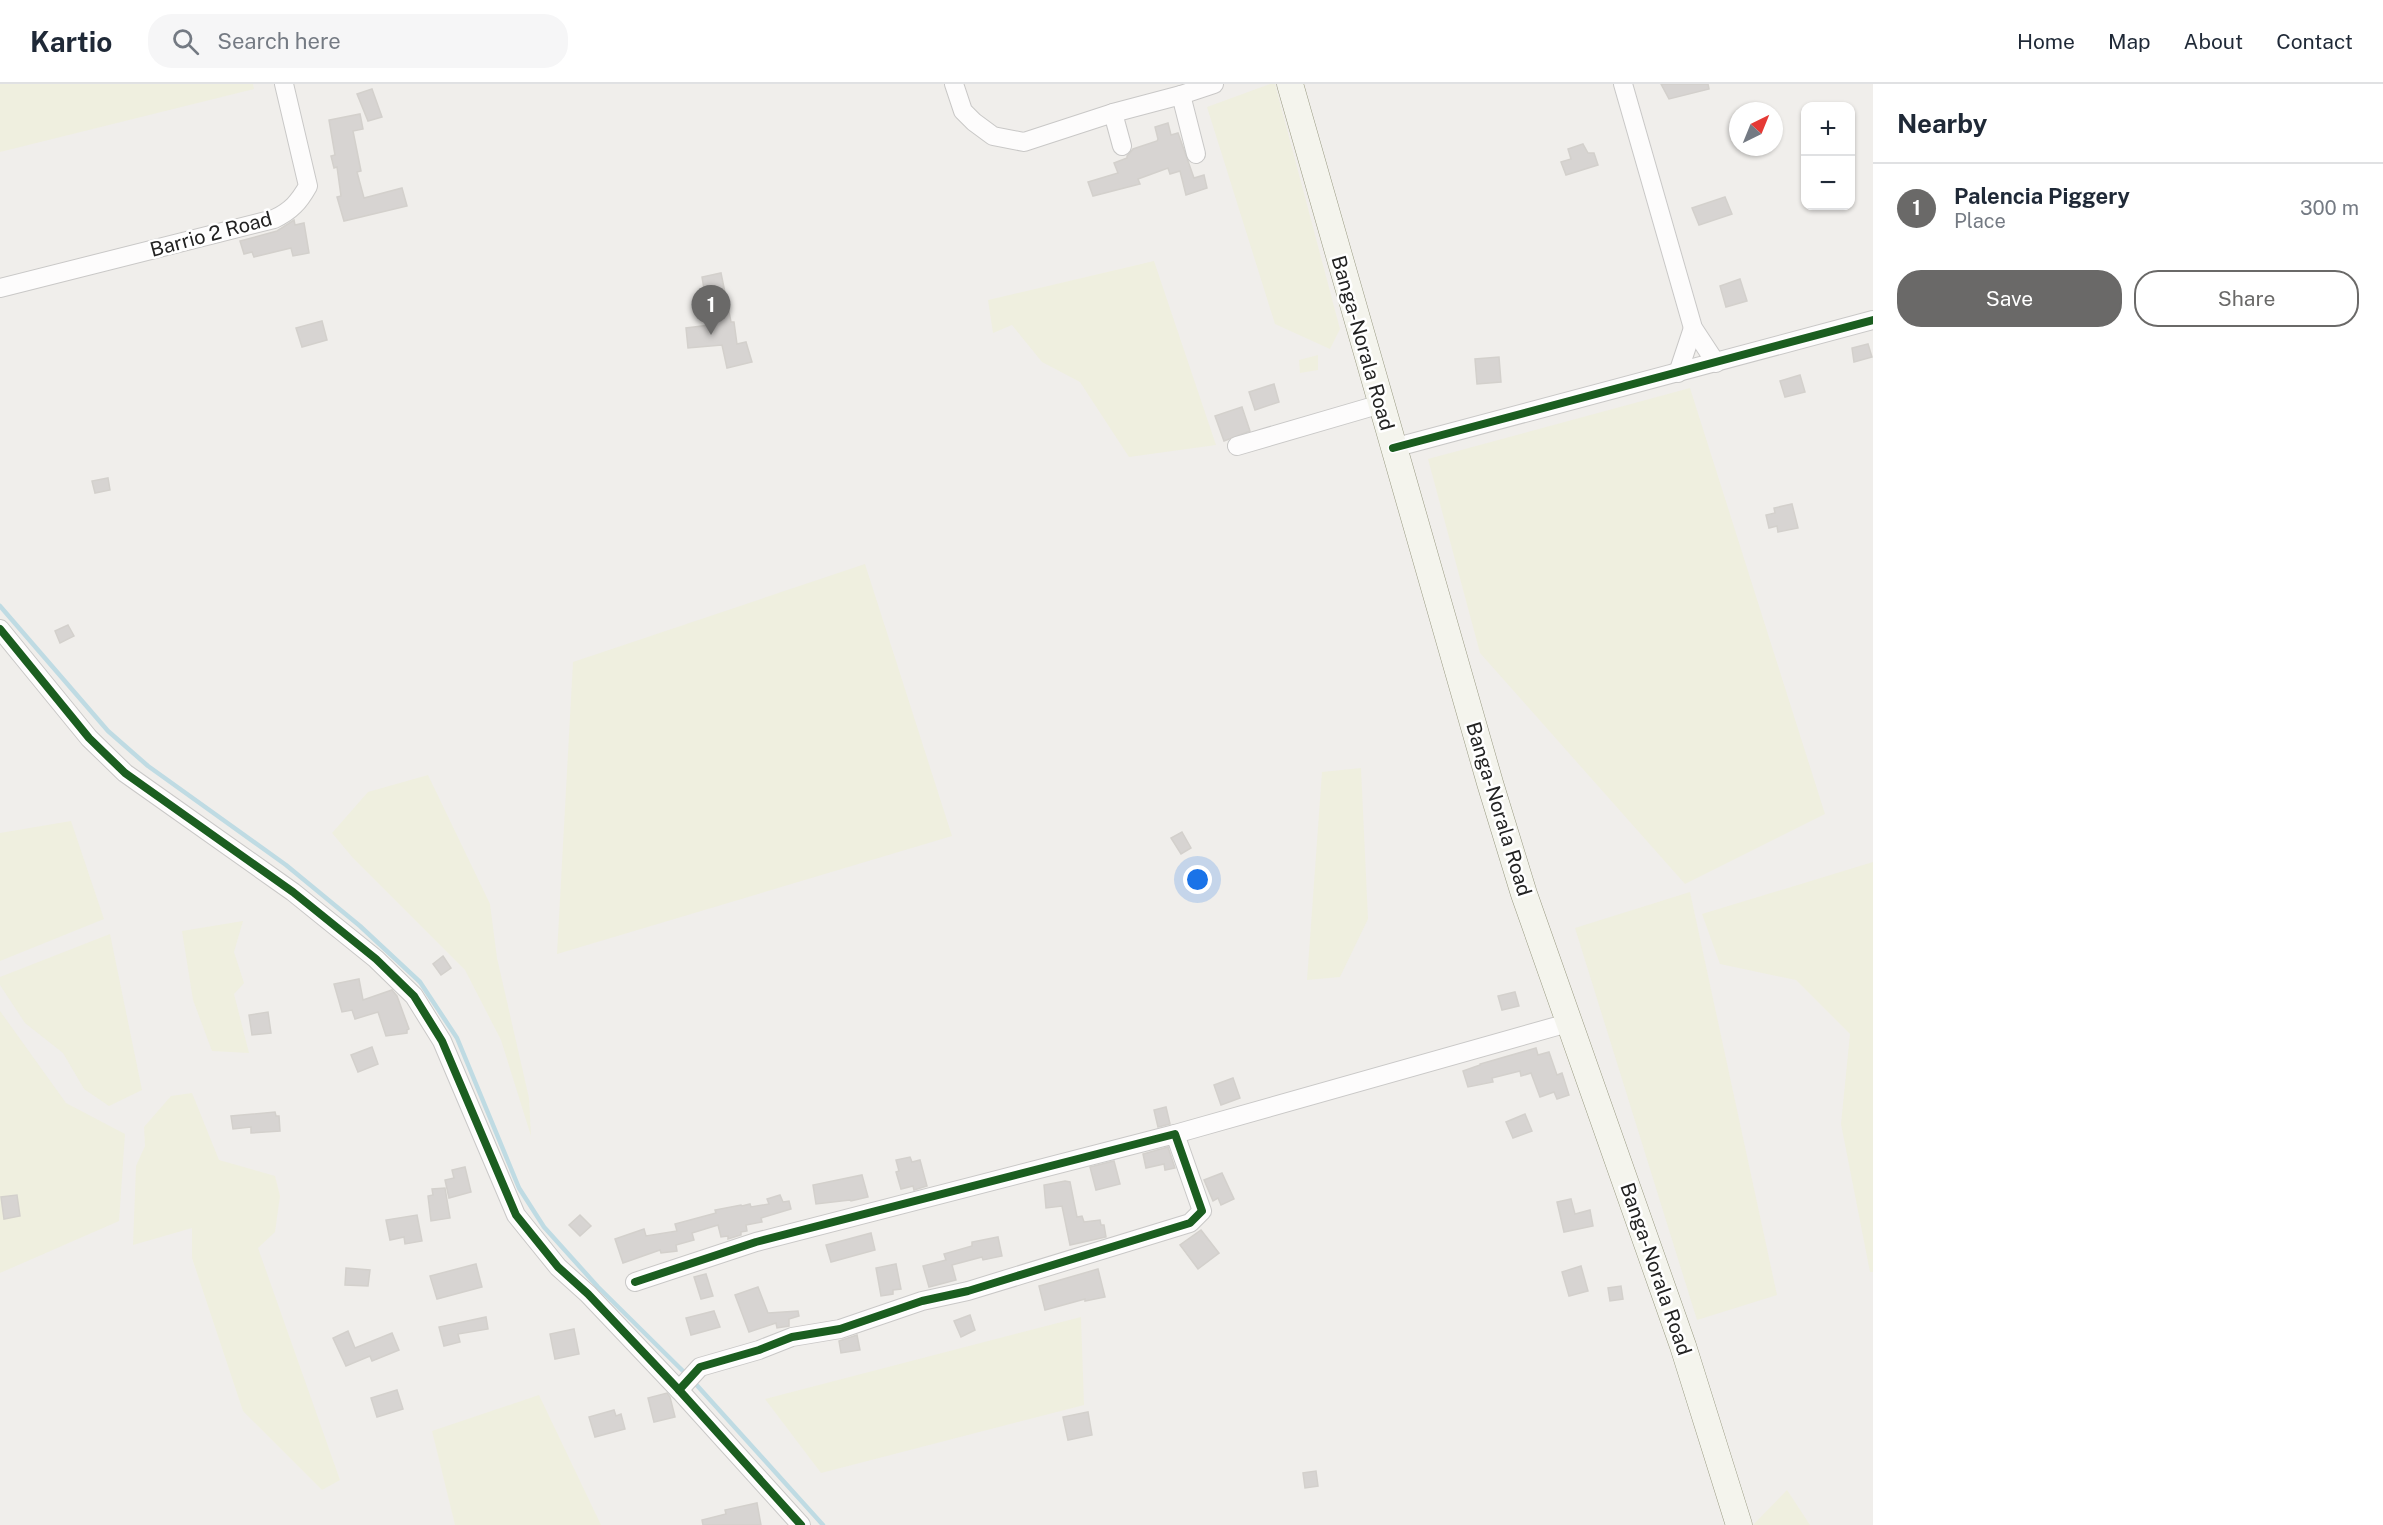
<!DOCTYPE html>
<meta charset="utf-8">
<style>
body{margin:0;font-family:"Public Sans",sans-serif;background:#f6f6f7;color:#1f2937}
.controls{position:absolute;right:18px;top:18px;display:grid;overflow:hidden;border-radius:12px;box-shadow:0 2px 4px #0004}
.controls button{width:54px;height:54px;display:grid;place-items:center;padding:0;border:0;border-bottom:2px solid #e0e1e3;background:#fff;color:#1f2937;font:30px sans-serif}
.compass{position:absolute;left:1729px;top:18px;width:54px;height:54px;border-radius:50%;background:#fff;box-shadow:0 2px 4px #0004;rotate:43deg}
.you{position:absolute;left:1198px;top:796px;width:21px;height:21px;margin:-15px;border:4px solid #fff;border-radius:50%;background:#1a73e8;box-shadow:0 0 0 9px #1a73e833}
.badge{display:grid;place-items:center;width:39px;height:39px;border-radius:50%;background:#6a6968;color:#fff;font-size:20px;font-weight:700}
.pin{position:absolute;translate:-50% -50px;filter:drop-shadow(0 2px 3px #0008)}
.pin::after{content:'';position:absolute;top:32px;width:21px;height:18px;background:inherit;clip-path:polygon(0 0,100% 0,50% 100%)}
.list{margin:0;padding:0;list-style:none}
h2{display:flex;justify-content:space-between;align-items:center;height:78px;margin:0;padding:0 24px;font-size:26px}
h2 small{font-size:20px;font-weight:400;color:#747a83}
.list li{display:grid;grid-template-columns:39px 1fr auto;gap:18px;align-items:center;box-sizing:border-box;height:90px;padding:0 24px;border-top:2px solid #e0e1e3}
.list b{display:block;font-size:22px;white-space:nowrap}
.list p{margin:0;font-size:20px;white-space:nowrap;color:#747a83}
.list em{font-size:20px;font-style:normal;color:#747a83}
.actions{display:flex;gap:12px;padding:18px 24px}
.actions a{flex:1;padding:14px 0;border:2px solid #6a6968;border-radius:24px;text-align:center;font-size:21px;color:#6a6968}
.actions .main{background:#6a6968;color:#fff}
.icon{flex:none;width:33px;height:33px;fill:none;stroke:currentColor;stroke-width:2;stroke-linecap:round;stroke-linejoin:round}
.map{position:relative;flex:none;width:1873px;height:1441px;overflow:hidden}
header{display:flex;align-items:center;gap:36px;box-sizing:border-box;height:84px;padding:0 30px;background:#fff;border-bottom:2px solid #e0e1e3}
header strong{font-size:28px}
nav{display:flex;gap:33px;margin-inline-start:auto;font-size:21px}
.search{width:420px;height:54px;background:#f6f6f7;display:flex;align-items:center;gap:15px;box-sizing:border-box;padding:0 21px;border-radius:24px;color:#747a83;font-size:22px}
main{display:flex}
aside{flex:1;background:#fff}
.map>svg:first-child{display:block}
.farmland{fill:#efefdf}
.lines{fill:none;stroke-linecap:round;stroke-linejoin:round}
.stream{stroke:#bfdbe3;stroke-width:4.5}
.building{fill:#d7d4d2;stroke:#d3d0cc;stroke-width:1.5}
.street-casing{stroke:#c9c8c7;stroke-width:20}
.secondary-casing{stroke:#999a82;stroke-width:27}
.street{stroke:#fdfcfc;stroke-width:18}
.secondary{stroke:#f4f4ed;stroke-width:26}
.cycleway-casing{stroke:#fff;stroke-width:11}
.cycleway{stroke:#1b5e20;stroke-width:8}
.labels{text-anchor:middle;stroke-width:5;stroke-linejoin:round;paint-order:stroke}
.street-label{font-size:20px;fill:#222;stroke:#fff}
</style>
<header>
<strong>Kartio</strong>
<div class="search"><svg class="icon" aria-label="search" viewBox="0 0 24 24"><circle cx="10" cy="10" r="6"/><path d="M15 15l6 6"/></svg>Search here</div>
<nav><a>Home</a><a>Map</a><a>About</a><a>Contact</a></nav>
</header>
<main>
<div class="map">
<svg width="1873" height="1441" viewBox="0 0 1873 1441">
<rect width="100%" height="100%" fill="#f0eeeb"/>
<g class="farmland">
<path d="M0,0H253L254,5L0,68Z"/>
<path d="M1270,0H1275L1340,245L1330,265L1275,240L1207,23Z"/>
<path d="M1154,177L1216,361L1129,373L1080,298L1042,278L1012,241L993,249L988,216Z"/>
<path d="M1318,271V286L1300,289L1299,276Z"/>
<path d="M1690,304L1825,730L1685,800L1480,569L1428,375Z"/>
<path d="M865,480L952,752L557,870L573,578Z"/>
<path d="M1361,684L1368,835L1340,893L1307,896L1322,688Z"/>
<path d="M428,691L490,820L497,874L529,1014L531,1052L501,956L465,886L353,774L332,749L368,708Z"/>
<path d="M71,737L104,835L0,877V749Z"/>
<path d="M1873,778V1188H1870L1841,1040L1850,950L1796,896L1720,880L1702,830Z"/>
<path d="M1690,808L1777,1211L1697,1236L1575,844Z"/>
<path d="M243,837L234,868L244,899L234,910L249,969L212,967L193,916L182,847Z"/>
<path d="M110,850L142,1006L109,1022L84,1005L63,969L25,939L0,901V893Z"/>
<path d="M0,927L66,1019L125,1050L119,1137L0,1189Z"/>
<path d="M192,1009L219,1076L275,1092L280,1112L275,1148L258,1164L340,1396L322,1406L243,1327L192,1174V1144L133,1161L136,1082L145,1062L144,1043L171,1012Z"/>
<path d="M1081,1233L1084,1321L821,1389L765,1315Z"/>
<path d="M539,1311L601,1441H455L432,1347Z"/>
<path d="M1787,1406L1810,1441H1753Z"/>
</g>
<g class="lines">
<g class="stream">
<path d="M0,522L108,647L148,682L286,781L360,842L420,898L457,954L519,1104L544,1143L598,1203L687,1291"/>
<path d="M693,1297L823,1441"/>
</g>
</g>
<g class="building">
<path d="M1661,0H1708L1709,5L1669,15Z"/>
<path d="M372,5L382,33L368,37L357,10Z"/>
<path d="M360,30L363,45L353,47L361,87L357,88L364,114L402,104L407,122L344,137L337,113L341,112L337,83L334,84L331,72L335,71L329,36Z"/>
<path d="M1168,39L1171,51L1178,49L1194,94L1204,91L1207,104L1186,111L1180,87L1170,90L1168,84L1138,95L1140,100L1093,112L1088,98L1118,89L1114,79L1127,74V72L1133,65L1157,57L1158,55L1155,43Z"/>
<path d="M1583,60L1588,69H1594L1598,81L1566,91L1561,78L1571,75L1568,65Z"/>
<path d="M1725,113L1732,130L1699,141L1692,124Z"/>
<path d="M294,136L295,141L304,139L309,169L293,172L291,164L254,173L252,168L244,170L240,157L277,147Z"/>
<path d="M721,189L731,238H734L737,260L746,258L752,278L727,284L722,261L688,264L686,244L710,241L702,193Z"/>
<path d="M1740,195L1747,217L1726,223L1720,202Z"/>
<path d="M322,237L327,256L302,263L296,244Z"/>
<path d="M1868,260L1872,273L1854,278L1852,264Z"/>
<path d="M1499,273L1501,298L1477,300L1475,275Z"/>
<path d="M1800,291L1805,308L1785,313L1780,297Z"/>
<path d="M1274,300L1279,318L1255,326L1249,308Z"/>
<path d="M1242,323L1250,347L1224,357L1215,332Z"/>
<path d="M108,394L110,406L95,409L92,397Z"/>
<path d="M1792,420L1798,444L1778,448L1777,442L1769,444L1766,431L1775,429L1774,424Z"/>
<path d="M68,541L74,552L60,559L55,547Z"/>
<path d="M1182,748L1191,764L1181,770L1171,754Z"/>
<path d="M443,872L451,884L441,891L433,880Z"/>
<path d="M359,895L363,916L392,906L397,912L409,945L407,946V949L386,952L378,928L355,935L352,926L342,928L334,900Z"/>
<path d="M1515,908L1519,922L1502,926L1498,912Z"/>
<path d="M268,928L271,949L252,951L249,931Z"/>
<path d="M372,963L378,980L358,988L351,971Z"/>
<path d="M1536,964L1538,971L1549,968L1557,991L1562,989L1569,1011L1557,1015L1554,1008L1540,1013L1531,989L1521,992L1520,987L1492,994L1493,998L1468,1003L1463,987L1480,981V980Z"/>
<path d="M1233,994L1240,1014L1221,1021L1214,1001Z"/>
<path d="M1166,1023L1170,1040L1158,1043L1154,1026Z"/>
<path d="M275,1028L276,1032H279L280,1047L251,1049V1043L233,1045L231,1032Z"/>
<path d="M1525,1030L1532,1047L1513,1054L1506,1038Z"/>
<path d="M1168,1063L1175,1084L1165,1086L1164,1080L1146,1084L1143,1070Z"/>
<path d="M910,1073L912,1078L920,1076L927,1102L914,1106L913,1102L901,1105L896,1088L899,1087L896,1076Z"/>
<path d="M1114,1077L1120,1100L1096,1106L1090,1083Z"/>
<path d="M465,1083L471,1108L449,1114L445,1096L454,1094L452,1086Z"/>
<path d="M1222,1089L1234,1115L1221,1121L1218,1114L1213,1117L1204,1096Z"/>
<path d="M862,1091L868,1113L851,1117L850,1116L816,1120L813,1101Z"/>
<path d="M1065,1097L1070,1098L1077,1133L1082,1132L1084,1138L1100,1136L1101,1141H1104L1106,1153L1070,1161L1062,1122L1046,1124L1044,1101Z"/>
<path d="M445,1104L450,1134L431,1137L428,1112L433,1111L432,1105Z"/>
<path d="M17,1111L20,1132L4,1135L1,1113Z"/>
<path d="M780,1111L783,1118L789,1117L791,1125L761,1134L762,1138L746,1141L747,1147L741,1148V1151L728,1155V1152L721,1153L718,1141L692,1149L694,1156L676,1161L677,1167L661,1169L660,1166L623,1179L615,1155L644,1145L646,1152L677,1147L675,1140L716,1129L715,1126L741,1121L742,1122L750,1120L751,1123L769,1120L767,1115Z"/>
<path d="M1571,1115L1575,1130L1590,1126L1593,1142L1564,1148L1557,1118Z"/>
<path d="M417,1131L422,1157L405,1160L404,1153L390,1156L386,1136Z"/>
<path d="M580,1131L591,1142L580,1152L569,1141Z"/>
<path d="M1201,1146L1219,1169L1198,1185L1180,1161Z"/>
<path d="M871,1149L875,1166L831,1178L826,1161Z"/>
<path d="M998,1153L1002,1172L983,1176L982,1173L952,1181L956,1196L929,1203L923,1182L946,1176L944,1170L972,1162V1158Z"/>
<path d="M476,1180L482,1203L437,1215L430,1192Z"/>
<path d="M896,1180L901,1205L893,1206V1210L881,1212L876,1184Z"/>
<path d="M1581,1182L1588,1207L1569,1212L1562,1188Z"/>
<path d="M346,1184L370,1186L368,1202L345,1201Z"/>
<path d="M1098,1185L1105,1213L1085,1217V1215L1045,1226L1039,1202Z"/>
<path d="M706,1190L713,1212L701,1215L694,1193Z"/>
<path d="M1621,1202L1623,1215L1610,1217L1608,1204Z"/>
<path d="M758,1203L768,1229L798,1227L799,1232L789,1235V1242L777,1244L776,1239L749,1248L735,1211Z"/>
<path d="M714,1227L720,1243L691,1251L686,1234Z"/>
<path d="M970,1231L975,1246L961,1253L954,1237Z"/>
<path d="M486,1233L488,1245L458,1250L460,1258L444,1262L439,1243Z"/>
<path d="M574,1245L579,1270L555,1275L550,1250Z"/>
<path d="M348,1247L355,1264L392,1249L399,1266L372,1277L370,1272L346,1282L333,1254Z"/>
<path d="M857,1251L860,1266L841,1269L839,1257Z"/>
<path d="M397,1306L403,1325L377,1333L371,1314Z"/>
<path d="M667,1309L670,1313L675,1333L654,1338L648,1314Z"/>
<path d="M614,1326L616,1332L621,1330L625,1345L595,1353L589,1333Z"/>
<path d="M1088,1328L1092,1351L1068,1356L1063,1333Z"/>
<path d="M1316,1387L1318,1402L1305,1404L1303,1389Z"/>
<path d="M757,1419L761,1441H703L702,1436L726,1430L725,1426Z"/>
</g>
<g class="lines">
<defs>
<g id="street">
<path d="M954,0L963,27L974,38L993,52L1024,58L1113,29"/>
<path d="M1623,0L1693,244L1716,279"/>
<path d="M1181,11L1196,70"/>
<path d="M1122,62L1113,29L1181,11L1214,0"/>
<path d="M0,204L274,135C291,127 299,118 308,102L284,0"/>
<path d="M1678,289L1693,244"/>
<path d="M1237,362L1381,320"/>
<path d="M1393,364L1873,236"/>
<path d="M0,545L89,654L125,689L293,808L376,875L414,912L442,957L516,1131L558,1183L588,1210L679,1306L801,1441"/>
<path d="M1175,1050L1568,939"/>
<path d="M635,1198L756,1158L1175,1050L1202,1127L1190,1139L968,1207L922,1217L840,1245L792,1253L759,1266L700,1283L679,1306"/>
</g>
<path id="secondary" d="M1290,0L1490,699L1524,810L1683,1262L1739,1441"/>
</defs>
<use href="#street" class="street-casing"/>
<use href="#secondary" class="secondary-casing"/>
<use href="#street" class="street"/>
<use href="#secondary" class="secondary"/>
<defs>
<g id="cycleway">
<path d="M1393,364L1873,236"/>
<path d="M0,545L89,654L125,689L293,808L376,875L414,912L442,957L516,1131L558,1183L588,1210L679,1306L801,1441"/>
<path d="M635,1198L756,1158L1175,1050L1202,1127L1190,1139L968,1207L922,1217L840,1245L792,1253L759,1266L700,1283L679,1306"/>
</g>
</defs>
<use href="#cycleway" class="cycleway-casing"/>
<use href="#cycleway" class="cycleway"/>
</g>
<g class="labels">
<g class="street-label">
<text transform="translate(211 150) rotate(-15)" y="7">Barrio 2 Road</text>
<text transform="translate(1363 259) rotate(74)" y="7">Banga-Norala Road</text>
<text transform="translate(1499 725) rotate(73)" y="7">Banga-Norala Road</text>
<text transform="translate(1656 1185) rotate(71)" y="7">Banga-Norala Road</text>
</g>
</g>
</svg>
<div class="controls">
<button>+</button>
<button>−</button>
</div>
<svg class="compass" viewBox="-18 -18 36 36"><path d="M0-13l5 13h-10z" fill="#e53935"/><path d="M0 13l5-13h-10z" fill="#747a83"/></svg>
<div class="you"></div>
<div class="pin badge" style="left:711px;top:251px">1</div>
</div>
<aside>
<h2>Nearby<small></small></h2>
<ul class="list">
<li><span class="badge">1</span><div><b>Palencia Piggery</b><p>Place</p></div><em>300 m</em></li>
</ul>
<div class="actions"><a class="main">Save</a><a>Share</a></div>
</aside>
</main>
